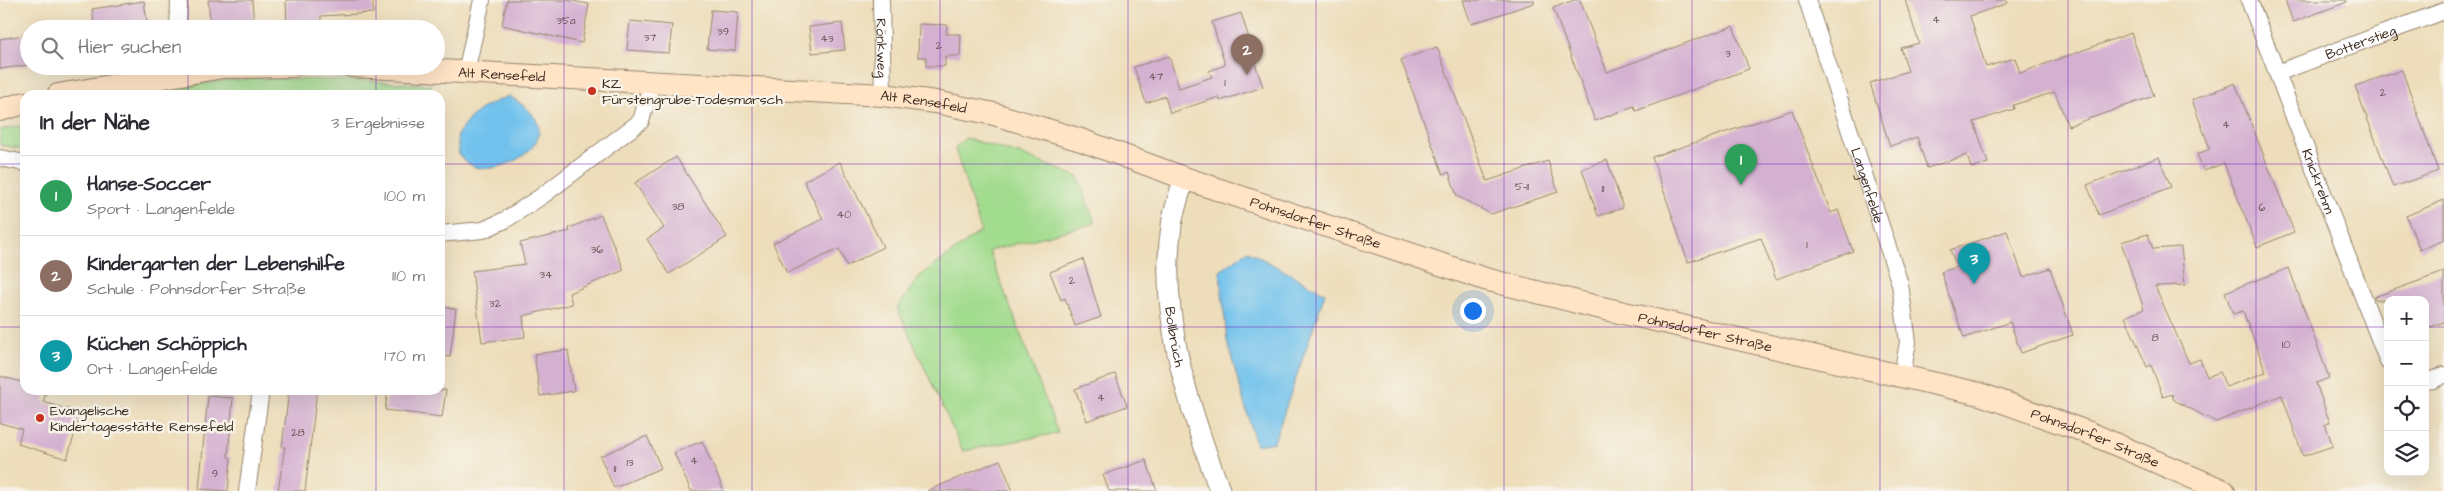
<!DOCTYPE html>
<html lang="de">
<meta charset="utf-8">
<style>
body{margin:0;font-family:"Architects Daughter",sans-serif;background:#f2f2f3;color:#2b2b33}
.controls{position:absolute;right:15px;bottom:15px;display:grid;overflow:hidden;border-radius:10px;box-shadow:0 5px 20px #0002}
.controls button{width:45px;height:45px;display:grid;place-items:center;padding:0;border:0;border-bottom:1px solid #e1e1e2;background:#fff;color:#2b2b33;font:25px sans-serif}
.you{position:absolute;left:1472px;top:310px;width:18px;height:18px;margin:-12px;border:4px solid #fff;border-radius:50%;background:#1a73e8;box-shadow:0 0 0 8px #1a73e833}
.badge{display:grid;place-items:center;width:32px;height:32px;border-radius:50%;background:#111827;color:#fff;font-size:16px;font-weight:700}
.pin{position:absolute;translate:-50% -41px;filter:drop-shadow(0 1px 2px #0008)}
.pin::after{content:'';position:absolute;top:26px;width:18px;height:15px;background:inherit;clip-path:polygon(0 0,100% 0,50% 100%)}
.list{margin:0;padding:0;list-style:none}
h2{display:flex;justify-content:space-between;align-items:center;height:65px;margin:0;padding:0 20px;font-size:21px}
h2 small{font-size:16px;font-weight:400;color:#7c7c81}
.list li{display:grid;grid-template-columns:32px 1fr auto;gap:15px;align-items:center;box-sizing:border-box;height:80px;padding:0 20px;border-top:1px solid #e1e1e2}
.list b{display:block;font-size:19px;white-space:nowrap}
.list p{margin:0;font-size:16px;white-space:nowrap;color:#7c7c81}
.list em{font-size:16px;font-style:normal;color:#7c7c81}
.icon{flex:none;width:28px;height:28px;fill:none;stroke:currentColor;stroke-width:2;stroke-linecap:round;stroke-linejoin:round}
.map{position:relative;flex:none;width:2444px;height:491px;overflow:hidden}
.search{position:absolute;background:#fff;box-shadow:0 5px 20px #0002;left:20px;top:20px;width:425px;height:55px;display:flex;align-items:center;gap:12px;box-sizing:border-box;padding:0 18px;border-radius:28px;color:#7c7c81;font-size:19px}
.panel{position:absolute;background:#fff;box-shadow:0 5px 20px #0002;left:20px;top:90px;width:425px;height:305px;border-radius:15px}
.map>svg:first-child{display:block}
.green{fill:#a2dc8e;stroke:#6e8356}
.water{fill:#72c2ed;stroke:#567686}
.building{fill:#d4b0d1}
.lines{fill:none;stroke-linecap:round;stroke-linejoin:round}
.minor-casing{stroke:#94846c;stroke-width:18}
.tertiary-casing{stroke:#94846c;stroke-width:22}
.secondary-casing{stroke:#94846c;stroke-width:24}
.minor{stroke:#fff;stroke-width:16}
.tertiary{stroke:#fff;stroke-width:20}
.secondary{stroke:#ffe4c6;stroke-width:22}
.grid{fill:none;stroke:#7b2cbf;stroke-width:1;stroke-opacity:0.55}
.poi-dot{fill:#c8321e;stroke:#f7f3e8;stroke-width:2}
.labels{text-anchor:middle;stroke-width:5;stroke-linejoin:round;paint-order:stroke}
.number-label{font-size:11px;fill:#614c4b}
.street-label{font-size:14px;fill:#3b2a1e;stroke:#f7f3e8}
.poi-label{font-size:14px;fill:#3b2a1e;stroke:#f7f3e8;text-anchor:start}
</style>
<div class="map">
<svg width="2444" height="491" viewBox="0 0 2444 491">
<rect width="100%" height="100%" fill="#f7f3e8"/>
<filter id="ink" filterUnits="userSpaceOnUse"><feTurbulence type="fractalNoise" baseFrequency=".02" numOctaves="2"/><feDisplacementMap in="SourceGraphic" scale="10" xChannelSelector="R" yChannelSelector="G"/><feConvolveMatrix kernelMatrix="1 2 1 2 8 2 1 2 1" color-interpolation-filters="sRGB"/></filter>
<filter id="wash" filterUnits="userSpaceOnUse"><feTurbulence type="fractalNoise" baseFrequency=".0096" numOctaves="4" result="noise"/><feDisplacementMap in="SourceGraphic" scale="20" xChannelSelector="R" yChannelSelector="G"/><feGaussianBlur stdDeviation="1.12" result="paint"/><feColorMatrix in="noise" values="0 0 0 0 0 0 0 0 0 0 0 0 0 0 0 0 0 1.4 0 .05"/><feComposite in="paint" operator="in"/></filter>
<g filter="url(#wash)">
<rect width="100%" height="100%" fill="#edddba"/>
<g class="green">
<path d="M258,78L372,81L431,85L428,95H144L212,82Z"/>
<path d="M25,125V149L0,145V130Z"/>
<path d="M965,138L1022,155L1078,177L1095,223L989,251L1058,433L963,451L897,308L919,277L981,231L955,149Z"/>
</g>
<g class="water">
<path d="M509,96C520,103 532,110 537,122C550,151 493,178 471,165C466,163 462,158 459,155L457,135C474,111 481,107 509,96Z"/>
<path d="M1248,251L1325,293L1274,442L1256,445L1227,341L1220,271Z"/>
</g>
<g id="blocks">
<g class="building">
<path d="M208,0H252L254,26L211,29Z"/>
<path d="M286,0H373V13L321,16V29H287Z"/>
<path d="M507,0H566L589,4L582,43L502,25Z"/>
<path d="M1463,0H1534V3L1471,24Z"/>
<path d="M1574,0H1580L1607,72L1733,26L1749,69L1636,111L1634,106L1595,121L1553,8Z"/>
<path d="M1905,0H2007L2008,3L1970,16L1986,67L2015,58L2020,73L2131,33L2154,96L2068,126L2055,92L2013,105L2014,109L1974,122L1988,163L1971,168L1967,155L1927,168L1917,137L1890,146L1870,83L1908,71L1901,48L1919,43Z"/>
<path d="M2285,0H2346L2347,2L2293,22Z"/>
<path d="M144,1L148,29H95L92,9Z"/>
<path d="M711,10L738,12L735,51L707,49Z"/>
<path d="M1241,13L1252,48L1250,49L1263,87L1220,101L1219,97L1170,113L1165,96L1146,103L1134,67L1169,56L1179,88L1212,77L1209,71L1225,65L1212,22Z"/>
<path d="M630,21L672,25L669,53L627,50Z"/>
<path d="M842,23L845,50L812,53L809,27Z"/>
<path d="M919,24L947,25L946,34H961L960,56H945V66H926V57H918Z"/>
<path d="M29,34V65L0,69V39Z"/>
<path d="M1437,47L1487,181L1548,161L1558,192L1491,214L1457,196L1449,172L1443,174L1401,60Z"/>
<path d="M2402,70L2438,171L2393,187L2355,86Z"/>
<path d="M2235,83L2294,232L2257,247L2224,163L2204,171L2197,154L2210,149L2192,100Z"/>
<path d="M1792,110L1831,213L1838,210L1853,251L1776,279L1761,238L1688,262L1652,157Z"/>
<path d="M676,157L727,237L669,274L647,239L664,228L635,183Z"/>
<path d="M2159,157L2171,187L2099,215L2087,185Z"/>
<path d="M1607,160L1623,208L1598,216L1582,169Z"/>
<path d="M840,162L883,247L847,266L839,249L787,273L773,243L823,219L804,181Z"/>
<path d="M2444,200V240L2420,250L2406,216Z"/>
<path d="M601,215L624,270L569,293L572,304L523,316L525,337L482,342L472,271L525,264L520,243L570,231L569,228Z"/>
<path d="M2007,231L2023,277L2050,268L2073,335L2021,353L2010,322L1964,338L1941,272L1957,267L1950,250Z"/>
<path d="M2148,234L2153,249L2181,247L2185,285L2155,286L2189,363L2200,359L2207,377L2220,372L2226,387L2266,372L2243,311L2233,314L2225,292L2289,268L2329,378L2316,383L2330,423L2325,424L2333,446L2303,456L2282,395L2216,422L2174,400L2172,394L2163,397L2151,365L2147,367L2125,317L2144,309L2121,242Z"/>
<path d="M1083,259L1101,317L1075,326L1065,298L1061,300L1050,272Z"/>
<path d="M2444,272V322L2425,329V300H2375L2374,297Z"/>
<path d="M440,306L456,309L450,357L440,356Z"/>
<path d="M568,350L574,391L540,396L534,354Z"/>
<path d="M1115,374L1127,406L1087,421L1075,389Z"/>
<path d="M0,376L25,383V390H47L43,402L81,413L67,459L18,444L22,429L0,423Z"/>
<path d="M289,390H317L305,491H278L285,447H282Z"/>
<path d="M388,390H446L442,417L385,410Z"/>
<path d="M208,396L233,398L228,457L231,458L228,491L199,489Z"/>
<path d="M647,436L661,468L614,488L600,456Z"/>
<path d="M702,441L714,468L724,491H691L674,453Z"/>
<path d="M1000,460L1013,491H927Z"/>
<path d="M1146,460L1157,491H1109L1103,475Z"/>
</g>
</g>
</g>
<g filter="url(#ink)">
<use href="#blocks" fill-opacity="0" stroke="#94846c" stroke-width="1"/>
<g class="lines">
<defs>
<g id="minor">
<path id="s1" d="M881,0L883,95"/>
<path id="s2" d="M1807,0L1900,284L1908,342L1902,375"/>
<path id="s3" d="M2249,0L2388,362"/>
<path d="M178,29L179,0"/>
<path d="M466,72L482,0"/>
<path id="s4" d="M2277,73L2444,11"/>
<path d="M0,158L25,163"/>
<path d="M440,234L483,230L505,220L542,196L641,121L652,82"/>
<path d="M2425,381L2433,380L2444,375"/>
<path d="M247,491L261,390"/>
</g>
<g id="tertiary">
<path id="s5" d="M1184,178C1180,192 1175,207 1172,222C1157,313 1189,407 1220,491"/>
</g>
<g id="secondary">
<path id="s6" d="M351,66L883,95L935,102L994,114L1081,140L1184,178L1485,279L1593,306L1980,394L2087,432L2224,491"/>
<path d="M58,95L223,67L293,66"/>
<path d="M0,110L25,103"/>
</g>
</defs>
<use href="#minor" class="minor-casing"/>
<use href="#tertiary" class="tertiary-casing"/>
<use href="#secondary" class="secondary-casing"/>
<use href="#minor" class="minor"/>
<use href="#tertiary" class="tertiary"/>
<use href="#secondary" class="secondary"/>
</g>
</g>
<path class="grid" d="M188,0V29M376,0V29M564,0V491M752,0V491M940,0V491M1128,0V491M1316,0V491M1504,0V491M1692,0V491M1880,0V491M2068,0V491M2256,0V491M188,66V95M376,66V95M0,164H25M440,164H2444M0,327H25M440,327H2388M2425,327H2444M188,390V491M376,390V491"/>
<g class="poi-dot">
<circle cx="592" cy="91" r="5"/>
<circle cx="40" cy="418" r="5"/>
</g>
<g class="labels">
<g class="number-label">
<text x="1936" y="23">4</text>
<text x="566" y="24">35a</text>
<text x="723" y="35">39</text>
<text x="650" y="41">37</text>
<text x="827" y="42">43</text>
<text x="939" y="49">2</text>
<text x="1728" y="57">3</text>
<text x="1156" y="80">47</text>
<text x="1225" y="86">1</text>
<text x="2383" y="96">2</text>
<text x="2226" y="128">4</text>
<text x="1522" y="190">5-11</text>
<text x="1603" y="192">11</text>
<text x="678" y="210">38</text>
<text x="2262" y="211">6</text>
<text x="844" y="218">40</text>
<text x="1807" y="248">1</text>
<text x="597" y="253">36</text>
<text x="546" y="278">34</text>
<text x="1072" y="284">2</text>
<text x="495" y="307">32</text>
<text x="2155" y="341">8</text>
<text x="2286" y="348">10</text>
<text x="1101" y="401">4</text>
<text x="298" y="436">28</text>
<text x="694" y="464">4</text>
<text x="630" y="466">13</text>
<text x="615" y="472">11</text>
<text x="215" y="477">9</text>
</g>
<g class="street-label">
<text dy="5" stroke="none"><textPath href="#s4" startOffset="89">Botterstieg</textPath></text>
<text dy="5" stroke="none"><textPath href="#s1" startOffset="48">Rönkweg</textPath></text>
<text dy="5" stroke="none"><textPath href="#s6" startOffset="151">Alt Rensefeld</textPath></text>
<text dy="5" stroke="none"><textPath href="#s6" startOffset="574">Alt Rensefeld</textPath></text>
<text dy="5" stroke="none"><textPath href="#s3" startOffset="194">Knickrehm</textPath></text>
<text dy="5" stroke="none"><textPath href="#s2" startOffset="195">Langenfelde</textPath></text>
<text dy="5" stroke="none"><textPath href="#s6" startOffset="985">Pohnsdorfer Straße</textPath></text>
<text dy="5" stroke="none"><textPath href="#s6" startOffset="1390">Pohnsdorfer Straße</textPath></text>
<text dy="5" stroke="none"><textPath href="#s5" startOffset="161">Bollbrüch</textPath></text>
<text dy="5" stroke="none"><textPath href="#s6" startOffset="1795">Pohnsdorfer Straße</textPath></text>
</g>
<g class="poi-label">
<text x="602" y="88">KZ<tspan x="602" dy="16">Fürstengrube-Todesmarsch</tspan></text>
<text x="50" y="415">Evangelische<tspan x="50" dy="16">Kindertagesstätte Rensefeld</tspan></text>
</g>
</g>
</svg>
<div class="controls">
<button>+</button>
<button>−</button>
<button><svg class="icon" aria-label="locate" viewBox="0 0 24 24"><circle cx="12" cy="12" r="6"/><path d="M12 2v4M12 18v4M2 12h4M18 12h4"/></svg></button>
<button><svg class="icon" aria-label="layers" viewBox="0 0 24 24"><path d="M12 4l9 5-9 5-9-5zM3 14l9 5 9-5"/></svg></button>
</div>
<div class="you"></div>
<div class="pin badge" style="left:1741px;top:185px;background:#2e9e5b">1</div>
<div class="pin badge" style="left:1247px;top:75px;background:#8d6e63">2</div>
<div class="pin badge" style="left:1974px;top:284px;background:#0f9aa8">3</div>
<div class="search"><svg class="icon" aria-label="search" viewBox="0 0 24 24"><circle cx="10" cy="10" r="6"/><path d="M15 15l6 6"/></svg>Hier suchen</div>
<section class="panel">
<h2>In der Nähe<small>3 Ergebnisse</small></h2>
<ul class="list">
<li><span class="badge" style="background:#2e9e5b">1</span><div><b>Hanse-Soccer</b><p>Sport · Langenfelde</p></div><em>100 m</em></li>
<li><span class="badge" style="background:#8d6e63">2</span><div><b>Kindergarten der Lebenshilfe</b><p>Schule · Pohnsdorfer Straße</p></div><em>110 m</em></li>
<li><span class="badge" style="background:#0f9aa8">3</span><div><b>Küchen Schöppich</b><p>Ort · Langenfelde</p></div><em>170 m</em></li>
</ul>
</section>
</div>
